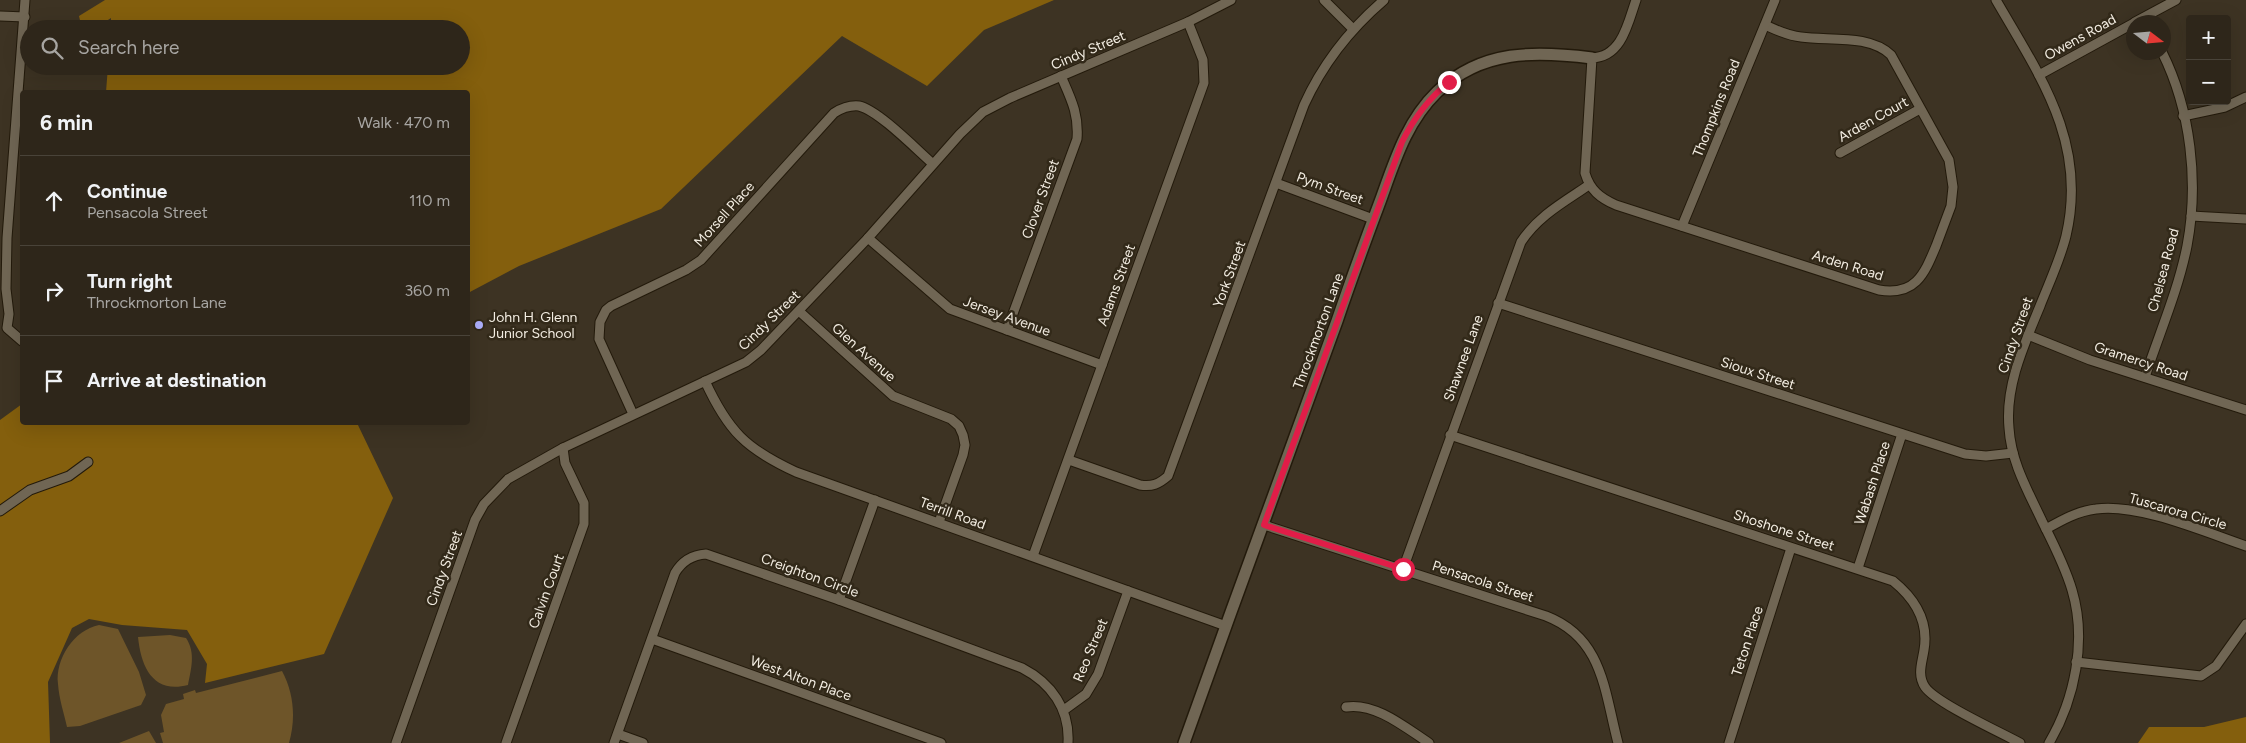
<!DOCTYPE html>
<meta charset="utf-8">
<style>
body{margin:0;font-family:Figtree,sans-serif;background:#3a3227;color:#f1f3f6}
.controls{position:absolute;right:15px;top:15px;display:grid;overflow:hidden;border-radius:5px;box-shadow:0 5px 20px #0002}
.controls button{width:45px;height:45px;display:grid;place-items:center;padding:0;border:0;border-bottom:1px solid #494339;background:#2e261a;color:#f1f3f6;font:25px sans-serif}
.compass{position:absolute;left:2126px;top:15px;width:45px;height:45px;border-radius:50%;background:#2e261a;box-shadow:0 5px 20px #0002;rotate:106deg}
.stop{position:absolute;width:15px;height:15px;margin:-11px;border:4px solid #e11d48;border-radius:50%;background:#fff}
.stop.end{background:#e11d48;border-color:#fff;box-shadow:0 1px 5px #0008}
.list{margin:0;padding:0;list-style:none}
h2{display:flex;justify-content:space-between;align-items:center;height:65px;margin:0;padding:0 20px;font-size:21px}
h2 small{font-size:16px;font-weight:400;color:#a7a5a2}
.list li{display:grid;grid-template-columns:32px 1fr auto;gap:15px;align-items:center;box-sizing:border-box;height:90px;padding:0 20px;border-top:1px solid #494339}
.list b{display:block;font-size:19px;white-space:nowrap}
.list p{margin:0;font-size:16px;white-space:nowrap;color:#a7a5a2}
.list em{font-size:16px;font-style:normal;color:#a7a5a2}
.icon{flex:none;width:28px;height:28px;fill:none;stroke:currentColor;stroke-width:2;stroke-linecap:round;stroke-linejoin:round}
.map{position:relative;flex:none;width:2246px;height:743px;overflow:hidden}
.search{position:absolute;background:#2e261a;box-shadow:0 5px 20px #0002;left:20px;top:20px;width:450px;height:55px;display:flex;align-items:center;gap:12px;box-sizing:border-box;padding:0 18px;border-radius:28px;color:#a7a5a2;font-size:19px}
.panel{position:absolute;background:#2e261a;box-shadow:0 5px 20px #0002;left:20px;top:90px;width:450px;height:335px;border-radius:5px}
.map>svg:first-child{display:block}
.green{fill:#6e5529}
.forest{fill:#845f0d}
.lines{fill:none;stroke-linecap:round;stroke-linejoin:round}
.minor-casing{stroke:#231a0b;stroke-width:11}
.tertiary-casing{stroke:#231a0b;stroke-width:14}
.minor{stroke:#706654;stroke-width:9}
.tertiary{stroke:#706654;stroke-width:11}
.route{stroke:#e11d48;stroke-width:6}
.poi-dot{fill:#adaffb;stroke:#322919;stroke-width:2}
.labels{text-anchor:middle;stroke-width:5;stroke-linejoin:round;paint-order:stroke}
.street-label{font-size:14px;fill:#f3ede2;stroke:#322919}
.poi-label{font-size:14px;fill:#f3ede2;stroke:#322919;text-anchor:start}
</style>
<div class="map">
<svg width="2246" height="743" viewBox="0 0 2246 743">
<rect width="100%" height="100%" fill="#3d3323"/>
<g class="green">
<path d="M99,625L118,629L139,672L146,695L141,705L80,726L67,727C64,713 59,699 58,684C55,659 74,630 99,625Z"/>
<path d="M170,635L186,638C196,653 191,669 188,685C153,694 141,667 138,637Z"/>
<path d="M282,671C294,693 296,719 289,743H163L160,733L164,732L161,715L166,704L184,699L183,694L195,690L196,693Z"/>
<path d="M149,731L156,743H119Z"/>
</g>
<g class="forest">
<path d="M105,0H1054L984,30L927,86L842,36L661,209L519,266L468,293V92H106L108,66H461V29H111V18L94,29H82L79,16Z"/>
<path d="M22,404V422L357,423L393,498L324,654L205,683L207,664L187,630L122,625L89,619L72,628L48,682L50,743H0V420Z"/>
<path d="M2246,717V743H2138L2149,727H2204Z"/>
</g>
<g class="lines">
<defs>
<g id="minor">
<path d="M1324,0L1352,28"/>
<path d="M1636,0C1628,23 1622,57 1592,58L1585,173C1590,190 1600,198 1616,205L1879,290C1915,296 1924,275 1936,246C1941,233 1946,219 1951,206L1953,187L1949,160L1891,55C1869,34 1829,41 1801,37C1788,36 1776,30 1765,25"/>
<path d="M1996,0C2040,76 2088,143 2066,236C2060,260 2049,283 2040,306C2024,345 2005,386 2009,428C2011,462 2028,491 2042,521C2053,543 2065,566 2072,590C2087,640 2075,699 2049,743"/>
<path d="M0,16L25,17"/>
<path d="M2135,22L2176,0"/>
<path d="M2039,75L2134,23"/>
<path d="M2183,116L2225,107L2246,97"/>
<path d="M1840,153L1920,109"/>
<path d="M1276,183L1373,219"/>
<path d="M2191,216L2246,219"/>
<path d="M1682,226L1775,0"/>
<path d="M868,238L950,309L1102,365"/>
<path d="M1498,303L1965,454L1986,456L2013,453"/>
<path d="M800,312L893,396L951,419L959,426L963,435L965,445L963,455L939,522"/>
<path d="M1007,330L1077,139C1079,114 1071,99 1061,76"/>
<path d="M2028,335L2090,360L2246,410"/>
<path d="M22,341L7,328L9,314L6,289L7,238L25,0"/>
<path d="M2145,377C2159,334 2178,291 2187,246C2199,183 2191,110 2162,52"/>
<path d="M705,381C728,431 746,449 796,472L1226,626"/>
<path d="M633,414L599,339L600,322L606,310L611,306L686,270L701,260L834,113C842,108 849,105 859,106C878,110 917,150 933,164"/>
<path d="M1450,435L1893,581C1914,598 1929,621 1924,650C1922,663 1917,675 1925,687C1936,703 2000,732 2020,743"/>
<path d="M1069,460L1140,485C1152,487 1159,484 1168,476L1304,105C1323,63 1349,30 1384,0"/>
<path d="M0,511L30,490L69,476L88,462"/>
<path d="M1264,525L1546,616C1603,638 1604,690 1618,743"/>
<path d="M2046,529C2062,520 2078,511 2096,509C2138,503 2205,532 2246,546"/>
<path d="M1033,556L1204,83L1203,60L1188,22"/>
<path d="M1858,568L1902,434"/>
<path d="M1403,569L1521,242C1538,216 1564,202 1589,185"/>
<path d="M839,600L875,500"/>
<path d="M652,639L941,743"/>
<path d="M2076,662L2201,676L2216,666L2246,624"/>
<path d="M1346,707C1375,702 1406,728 1429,743"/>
<path d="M1064,710L1086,694L1098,674L1128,591"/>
<path d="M618,734L643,743"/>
<path d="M396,743L475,520L484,504L508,479L563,448L746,362L761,350L868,238L960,134L983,112L1010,98L1188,22L1231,0"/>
<path d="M506,743L584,524V503L565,463L563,448"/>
<path d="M614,743L675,573C682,561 692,555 706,554L839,600L1022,668C1051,683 1070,709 1068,743"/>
<path d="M1729,743L1791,548"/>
</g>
<path id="tertiary" d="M1184,743C1234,602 1286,462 1337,321C1351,280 1366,239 1381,199C1395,160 1407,121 1437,92C1482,49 1536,51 1592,58"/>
</defs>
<use href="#minor" class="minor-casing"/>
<use href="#tertiary" class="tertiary-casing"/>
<use href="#minor" class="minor"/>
<use href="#tertiary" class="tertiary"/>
</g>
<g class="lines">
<path class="route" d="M1403,569L1264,525L1402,142C1414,118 1428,99 1449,82"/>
</g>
<circle class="poi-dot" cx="479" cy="325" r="5"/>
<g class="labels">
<g class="street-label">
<text transform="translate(2080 37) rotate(-29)" y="5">Owens Road</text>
<text transform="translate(1088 50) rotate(-23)" y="5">Cindy Street</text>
<text transform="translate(1716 108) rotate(-68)" y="5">Thompkins Road</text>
<text transform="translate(1873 119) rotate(-29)" y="5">Arden Court</text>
<text transform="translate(1330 188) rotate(20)" y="5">Pym Street</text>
<text transform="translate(1040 199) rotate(-70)" y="5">Clover Street</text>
<text transform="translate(724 214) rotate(-48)" y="5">Morsell Place</text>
<text transform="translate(1848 265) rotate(17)" y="5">Arden Road</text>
<text transform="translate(2163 270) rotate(-75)" y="5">Chelsea Road</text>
<text transform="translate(1229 274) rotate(-70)" y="5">York Street</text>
<text transform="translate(1116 285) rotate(-70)" y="5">Adams Street</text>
<text transform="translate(1007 316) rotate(20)" y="5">Jersey Avenue</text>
<text transform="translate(769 320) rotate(-44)" y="5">Cindy Street</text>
<text transform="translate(1318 331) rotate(-70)" y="5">Throckmorton Lane</text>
<text transform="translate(2015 335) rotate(-71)" y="5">Cindy Street</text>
<text transform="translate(864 352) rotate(42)" y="5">Glen Avenue</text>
<text transform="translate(1463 358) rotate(-70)" y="5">Shawnee Lane</text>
<text transform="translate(2141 361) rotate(18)" y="5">Gramercy Road</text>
<text transform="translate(1758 373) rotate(18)" y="5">Sioux Street</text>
<text transform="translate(1872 483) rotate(-72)" y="5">Wabash Place</text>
<text transform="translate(2178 511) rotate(16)" y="5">Tuscarora Circle</text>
<text transform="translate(953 513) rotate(20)" y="5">Terrill Road</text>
<text transform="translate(1784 530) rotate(18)" y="5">Shoshone Street</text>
<text transform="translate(444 568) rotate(-70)" y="5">Cindy Street</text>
<text transform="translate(810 575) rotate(20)" y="5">Creighton Circle</text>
<text transform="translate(1483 581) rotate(18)" y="5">Pensacola Street</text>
<text transform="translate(546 591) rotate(-70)" y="5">Calvin Court</text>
<text transform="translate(1747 641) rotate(-72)" y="5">Teton Place</text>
<text transform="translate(1090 650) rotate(-67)" y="5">Reo Street</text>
<text transform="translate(801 678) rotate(20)" y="5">West Alton Place</text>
</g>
<g class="poi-label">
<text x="489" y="322">John H. Glenn<tspan x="489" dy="16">Junior School</tspan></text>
</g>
</g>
</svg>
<div class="controls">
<button>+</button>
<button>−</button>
</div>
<svg class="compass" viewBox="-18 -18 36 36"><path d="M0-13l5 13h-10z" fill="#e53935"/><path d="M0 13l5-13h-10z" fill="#a7a5a2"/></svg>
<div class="stop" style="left:1403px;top:569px"></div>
<div class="stop end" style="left:1449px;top:82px"></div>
<div class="search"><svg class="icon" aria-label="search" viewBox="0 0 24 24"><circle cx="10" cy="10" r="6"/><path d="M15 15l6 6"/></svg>Search here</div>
<section class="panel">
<h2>6 min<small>Walk · 470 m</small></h2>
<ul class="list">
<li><svg class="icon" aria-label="ahead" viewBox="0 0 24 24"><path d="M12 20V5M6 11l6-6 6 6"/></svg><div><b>Continue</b><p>Pensacola Street</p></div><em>110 m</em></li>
<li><svg class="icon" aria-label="right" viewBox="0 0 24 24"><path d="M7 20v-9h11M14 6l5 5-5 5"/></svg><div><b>Turn right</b><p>Throckmorton Lane</p></div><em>360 m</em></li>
<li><svg class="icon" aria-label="arrive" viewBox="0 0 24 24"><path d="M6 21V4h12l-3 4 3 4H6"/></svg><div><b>Arrive at destination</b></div></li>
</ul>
</section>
</div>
